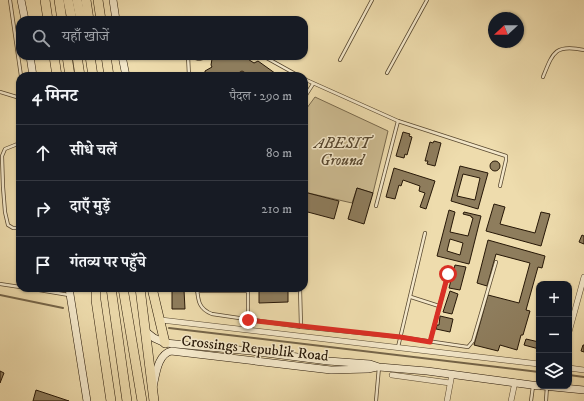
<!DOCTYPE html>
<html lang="hi">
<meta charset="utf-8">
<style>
body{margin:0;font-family:"IM FELL DW Pica","Noto Serif Devanagari",serif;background:#242831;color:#f1f3f6}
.controls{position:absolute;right:12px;bottom:12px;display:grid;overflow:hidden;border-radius:8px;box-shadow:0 1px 3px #0004}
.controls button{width:36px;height:36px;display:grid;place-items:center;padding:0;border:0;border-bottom:1px solid #363941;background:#171b24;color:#f1f3f6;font:20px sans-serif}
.compass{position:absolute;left:488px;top:12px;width:36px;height:36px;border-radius:50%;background:#171b24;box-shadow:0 1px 3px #0004;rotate:248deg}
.stop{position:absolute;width:12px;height:12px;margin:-9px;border:3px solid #d93025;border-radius:50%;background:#fff}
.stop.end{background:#d93025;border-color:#fff;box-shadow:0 1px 4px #0008}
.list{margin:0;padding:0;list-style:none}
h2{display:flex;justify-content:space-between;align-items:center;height:52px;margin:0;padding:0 16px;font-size:17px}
h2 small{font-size:13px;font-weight:400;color:#9ea1a6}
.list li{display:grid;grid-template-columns:26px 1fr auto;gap:12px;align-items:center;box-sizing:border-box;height:56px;padding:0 16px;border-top:1px solid #363941}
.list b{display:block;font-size:15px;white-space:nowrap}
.list em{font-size:13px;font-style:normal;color:#9ea1a6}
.icon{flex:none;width:22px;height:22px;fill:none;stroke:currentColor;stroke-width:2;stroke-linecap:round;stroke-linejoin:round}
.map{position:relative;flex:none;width:584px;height:401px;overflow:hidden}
.search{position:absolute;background:#171b24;box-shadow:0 1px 3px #0004;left:16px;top:16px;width:292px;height:44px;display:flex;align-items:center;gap:10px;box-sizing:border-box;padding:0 14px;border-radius:12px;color:#9ea1a6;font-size:15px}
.panel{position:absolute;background:#171b24;box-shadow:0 1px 3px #0004;left:16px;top:72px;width:292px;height:220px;border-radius:12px}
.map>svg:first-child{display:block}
.green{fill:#ccbb91;stroke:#79694c}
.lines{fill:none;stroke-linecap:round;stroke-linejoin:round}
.stream{stroke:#756549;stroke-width:2}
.building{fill:#8e7d5d;stroke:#261707;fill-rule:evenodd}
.lane-casing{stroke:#584830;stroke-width:4}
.street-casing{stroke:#584830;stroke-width:6}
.secondary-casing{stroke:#261707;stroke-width:8}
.highway-casing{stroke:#261707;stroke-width:10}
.lane{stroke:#f4e8ca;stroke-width:2.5}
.street{stroke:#f4e8ca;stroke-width:5}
.secondary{stroke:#f4e8ca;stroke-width:7}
.highway{stroke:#eedcad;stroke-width:9}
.route{stroke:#d93025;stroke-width:5}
.labels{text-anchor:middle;stroke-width:3;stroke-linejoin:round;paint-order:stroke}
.park-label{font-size:15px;font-style:italic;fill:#584830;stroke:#f4e8ca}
.street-label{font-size:15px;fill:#261707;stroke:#f4e8ca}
</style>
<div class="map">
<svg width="584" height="401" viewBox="0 0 584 401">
<rect width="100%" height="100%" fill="#eedcad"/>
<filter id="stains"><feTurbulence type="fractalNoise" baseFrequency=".005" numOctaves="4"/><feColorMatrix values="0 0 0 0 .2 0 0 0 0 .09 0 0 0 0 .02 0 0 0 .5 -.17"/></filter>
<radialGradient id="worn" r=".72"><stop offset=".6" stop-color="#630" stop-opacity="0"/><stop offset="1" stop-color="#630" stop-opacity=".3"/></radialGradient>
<path class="green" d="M315,97L388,131L373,193L357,188L352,203L304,192V112Z"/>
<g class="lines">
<g class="stream">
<path d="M0,295L63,308"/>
<path d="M169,328L539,372"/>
<path d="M569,375L584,377"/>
</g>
</g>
<g class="building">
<path d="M217,56H243L254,63L258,61L279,76H251L242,71L233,76H205V71L212,67L211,65L212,59Z"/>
<path d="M403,132L410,134L409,136L412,137L407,155L405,154L404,158L396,156Z"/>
<path d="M434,141L441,143L435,166L427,164L428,161H425L430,142L433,143Z"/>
<circle cx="495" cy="166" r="5"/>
<path d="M460,166L488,173L478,209L451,201ZM463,174L480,178L475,200L457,196Z"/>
<path d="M394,168L435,181L426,209L420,207L425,193L419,191L420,186L403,180L401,186L399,185L395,199L386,197Z"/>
<path d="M357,188L373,193L364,224L348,219Z"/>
<path d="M304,192L339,201L334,219L304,211Z"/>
<path d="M494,204L505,207L500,224L535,233L541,212L550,214L541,246L486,231Z"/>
<path d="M449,210L455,212L450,232L468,236L473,218L471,217V216L463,214L464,212L481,216L469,264L437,256ZM450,239L463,243L460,255L447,251Z"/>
<path d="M582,235L584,236V244L579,242Z"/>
<path d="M488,240L545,256L542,268L538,267L526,310L530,311L523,335H521L517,350L500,345L498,351L474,345L488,295L519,303L530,263L496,254L487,286L477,283Z"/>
<path d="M455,265L466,267L460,290L449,288Z"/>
<path d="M259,288H288V302L259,303Z"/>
<path d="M184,290L185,309H172V291Z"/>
<path d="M450,291L458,294L452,314L443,312Z"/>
<path d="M440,316L453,319L450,332L436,329L437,325H439Z"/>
<path d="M526,339L539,342V349L524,345Z"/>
<path d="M583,345H584V352L581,351Z"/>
<path d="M0,371L4,373L0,383Z"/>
<path d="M36,390L69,401H33Z"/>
</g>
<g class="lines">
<defs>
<g id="lane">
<path d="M10,0L21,76"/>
<path d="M188,56L189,76"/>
<path d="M189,56L199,59L210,56"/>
<path d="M263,56L299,76"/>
<path d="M340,60L372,0"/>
<path d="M387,73L427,0"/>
<path d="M543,77C553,52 555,44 584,50"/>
<path d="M304,79L398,121L506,156V160L500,186"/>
<path d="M0,92L20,98"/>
<path d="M304,98L313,84"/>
<path d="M20,143L5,149L2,156L3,187L5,212L8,225L13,228H20"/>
<path d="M376,206L398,121"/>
<path d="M0,284L20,287"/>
<path d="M27,288L69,295"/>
<path d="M197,288C198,301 199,309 212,314L301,327L400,337L468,347L473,341L496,262"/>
<path d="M248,288V320"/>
<path d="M300,288L301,327"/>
<path d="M197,291H248"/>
<path d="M411,297L439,306"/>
<path d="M430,342L448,274"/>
<path d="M398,347L425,233"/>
<path d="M376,401L379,367"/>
<path d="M531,401L533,386"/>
<path d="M546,401L547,386"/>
</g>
<g id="street">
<path d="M161,320L539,364"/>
<path d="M569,332L584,277"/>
<path d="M569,368L584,370"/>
<path d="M392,375L450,383"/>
<path d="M447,401L452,374"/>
<path d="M511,401L515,382"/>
</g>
<g id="secondary">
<path d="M21,0L25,20"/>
<path d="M113,0L116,20"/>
<path d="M30,56L33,76"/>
<path d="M122,56L126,76"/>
<path d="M69,288L87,401"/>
<path d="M145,331L154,338L165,343L251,351L328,361L370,364L379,367L427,371L539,386"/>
<path d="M543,386L584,390"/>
<path d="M153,387C156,375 157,355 171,351L331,370L368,369L377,367"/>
</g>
<g id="highway">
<path d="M45,0L48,20"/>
<path d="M59,0L62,20"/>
<path d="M68,0L72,20"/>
<path d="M77,0L81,20"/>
<path d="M86,0L89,20"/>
<path d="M98,0L101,20"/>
<path d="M54,56L57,76"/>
<path d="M67,56L70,76"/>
<path d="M77,56L80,76"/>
<path d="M90,56L93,76"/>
<path d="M106,56L109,76"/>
<path d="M96,288V300L111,401"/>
<path d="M111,288L127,401"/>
<path d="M123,288L142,401"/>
<path d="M140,288L154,401"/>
<path d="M152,288L165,343"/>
</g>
</defs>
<use href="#lane" class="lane-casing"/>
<use href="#street" class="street-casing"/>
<use href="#secondary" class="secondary-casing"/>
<use href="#highway" class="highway-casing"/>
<use href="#lane" class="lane"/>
<use href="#street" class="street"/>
<use href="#secondary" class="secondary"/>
<use href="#highway" class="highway"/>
</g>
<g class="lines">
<path class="route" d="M248,320L400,337L430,342L448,274"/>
</g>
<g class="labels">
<g class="park-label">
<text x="342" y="148">ABESIT<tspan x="342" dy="17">Ground</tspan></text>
</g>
<g class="street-label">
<text transform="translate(255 348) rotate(6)" y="5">Crossings Republik Road</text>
</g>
</g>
<rect width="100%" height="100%" filter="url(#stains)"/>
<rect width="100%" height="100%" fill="url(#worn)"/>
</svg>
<div class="controls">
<button>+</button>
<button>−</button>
<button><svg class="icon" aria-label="layers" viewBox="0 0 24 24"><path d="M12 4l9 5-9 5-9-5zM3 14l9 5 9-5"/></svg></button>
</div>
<svg class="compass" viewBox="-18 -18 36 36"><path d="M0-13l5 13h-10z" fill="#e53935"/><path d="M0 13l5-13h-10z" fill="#9ea1a6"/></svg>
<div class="stop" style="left:448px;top:274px"></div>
<div class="stop end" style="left:248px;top:320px"></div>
<div class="search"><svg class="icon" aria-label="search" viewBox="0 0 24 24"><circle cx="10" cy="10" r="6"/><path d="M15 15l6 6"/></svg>यहाँ खोजें</div>
<section class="panel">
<h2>4 मिनट<small>पैदल · 290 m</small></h2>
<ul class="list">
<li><svg class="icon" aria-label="ahead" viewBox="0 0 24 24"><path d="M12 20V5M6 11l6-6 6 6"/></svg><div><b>सीधे चलें</b></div><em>80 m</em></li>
<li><svg class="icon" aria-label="right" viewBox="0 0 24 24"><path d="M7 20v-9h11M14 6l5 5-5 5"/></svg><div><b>दाएँ मुड़ें</b></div><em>210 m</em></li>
<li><svg class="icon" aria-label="arrive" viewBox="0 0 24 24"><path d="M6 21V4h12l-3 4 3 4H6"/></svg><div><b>गंतव्य पर पहुँचे</b></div></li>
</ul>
</section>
</div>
